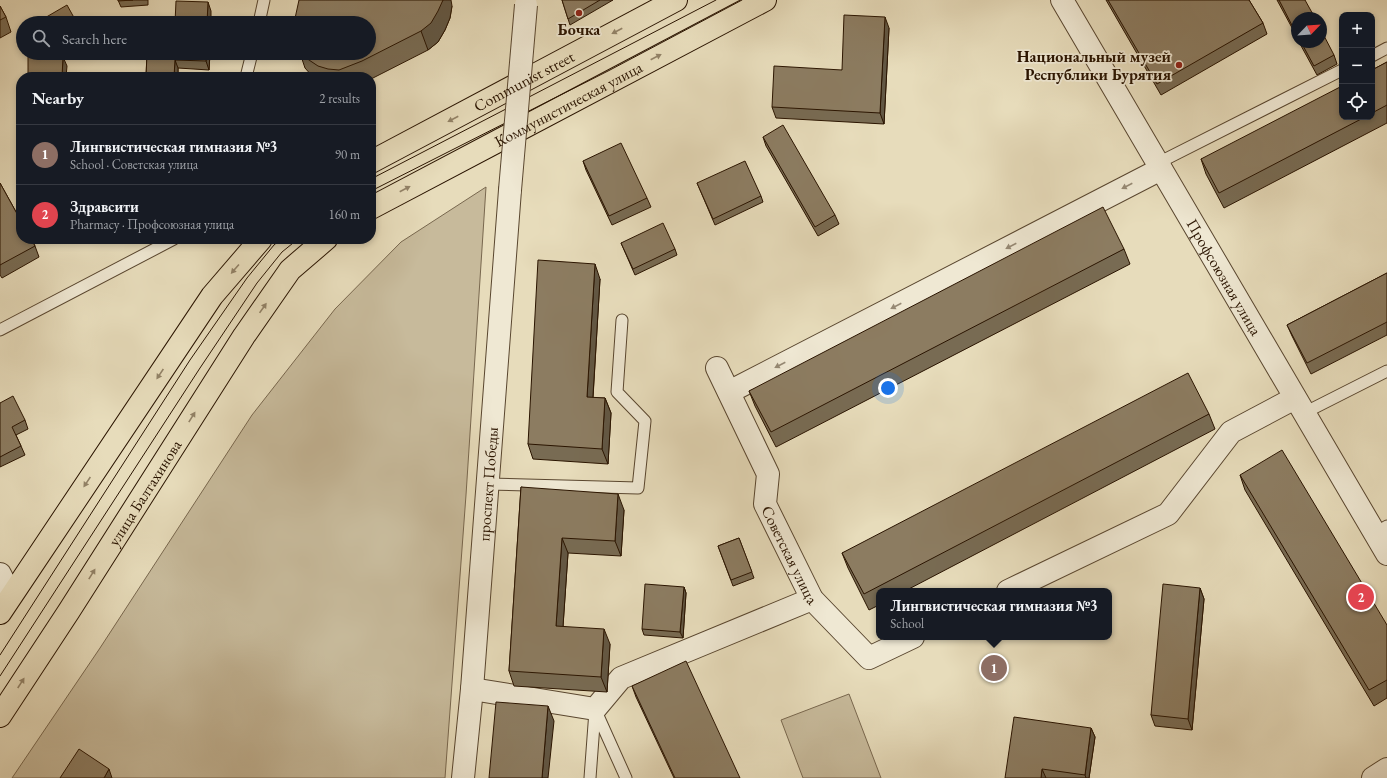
<!DOCTYPE html>
<meta charset="utf-8">
<style>
body{margin:0;font-family:"EB Garamond",serif;background:#242831;color:#f1f3f6}
.controls{position:absolute;right:12px;top:12px;display:grid;overflow:hidden;border-radius:8px;box-shadow:0 2px 6px #0003}
.controls button{width:36px;height:36px;display:grid;place-items:center;padding:0;border:0;border-bottom:1px solid #363941;background:#171b24;color:#f1f3f6;font:20px sans-serif}
.compass{position:absolute;left:1291px;top:12px;width:36px;height:36px;border-radius:50%;background:#171b24;box-shadow:0 2px 6px #0003;rotate:65deg}
.you{position:absolute;left:888px;top:388px;width:14px;height:14px;margin:-10px;border:3px solid #fff;border-radius:50%;background:#1a73e8;box-shadow:0 0 0 6px #1a73e833}
.badge{display:grid;place-items:center;width:26px;height:26px;border-radius:50%;background:#1a73e8;color:#fff;font-size:13px;font-weight:700}
.pin{position:absolute;translate:-50% -50%;border:2px solid #fff;box-shadow:0 1px 4px #0006}
.popup{position:absolute;left:876px;top:588px;width:236px;height:52px;box-sizing:border-box;display:grid;place-content:center;border-radius:8px;background:#171b24;filter:drop-shadow(0 1px 3px #0005);font-size:13px;white-space:nowrap;color:#9ea1a6}
.popup b{font-size:15px;color:#f1f3f6}
.popup::after{content:'';position:absolute;left:50%;top:100%;margin-left:-8px;border:8px solid transparent;border-top-color:#171b24}
.list{margin:0;padding:0;list-style:none}
h2{display:flex;justify-content:space-between;align-items:center;height:52px;margin:0;padding:0 16px;font-size:17px}
h2 small{font-size:13px;font-weight:400;color:#9ea1a6}
.list li{display:grid;grid-template-columns:26px 1fr auto;gap:12px;align-items:center;box-sizing:border-box;height:60px;padding:0 16px;border-top:1px solid #363941}
.list b{display:block;font-size:15px;white-space:nowrap}
.list p{margin:0;font-size:13px;white-space:nowrap;color:#9ea1a6}
.list em{font-size:13px;font-style:normal;color:#9ea1a6}
.icon{flex:none;width:22px;height:22px;fill:none;stroke:currentColor;stroke-width:2;stroke-linecap:round;stroke-linejoin:round}
.map{position:relative;flex:none;width:1387px;height:778px;overflow:hidden}
.search{position:absolute;background:#171b24;box-shadow:0 2px 6px #0003;left:16px;top:16px;width:360px;height:44px;display:flex;align-items:center;gap:10px;box-sizing:border-box;padding:0 14px;border-radius:22px;color:#9ea1a6;font-size:15px}
.panel{position:absolute;background:#171b24;box-shadow:0 2px 6px #0003;left:16px;top:72px;width:360px;height:172px;border-radius:16px}
.map>svg:first-child{display:block}
.green{fill:#c7ba9b;stroke:#78674e}
.lines{fill:none;stroke-linecap:round;stroke-linejoin:round}
.service-casing{stroke:#59462f;stroke-width:13}
.minor-casing{stroke:#59462f;stroke-width:24}
.tertiary-casing{stroke:#59462f;stroke-width:24}
.primary-casing{stroke:#2a1400;stroke-width:24}
.service{stroke:#efe8d3;stroke-width:11}
.minor{stroke:#efe8d3;stroke-width:22}
.tertiary{stroke:#efe8d3;stroke-width:22}
.primary{stroke:#e7dcbb;stroke-width:22}
.tram{stroke:#2a1400;stroke-width:1}
.tertiary-bridge-casing{stroke:#59462f;stroke-width:24;stroke-linecap:butt}
.tertiary-bridge{stroke:#efe8d3;stroke-width:22}
.wall{fill:#786b53;stroke:#2a1400}
.shaded-wall{fill:#625744;stroke:#2a1400}
.building{fill:#8c7c61;stroke:#2a1400}
.oneway{fill:#928267}
.oneway2{fill:#968974}
.poi-dot{fill:#8f2418;stroke:#efe8d3;stroke-width:1.5}
.labels{text-anchor:middle;stroke-width:3.5;stroke-linejoin:round;paint-order:stroke}
.poi-label{font-size:16px;font-weight:bold;fill:#2a1400;stroke:#efe8d3}
.street-label{font-size:16px;fill:#2a1400;stroke:#efe8d3}
</style>
<div class="map">
<svg width="1387" height="778" viewBox="0 0 1387 778">
<rect width="100%" height="100%" fill="#e7dcbb"/>
<filter id="stains"><feTurbulence type="fractalNoise" baseFrequency=".005" numOctaves="4"/><feColorMatrix values="0 0 0 0 .2 0 0 0 0 .09 0 0 0 0 .02 0 0 0 .5 -.17"/></filter>
<radialGradient id="worn" r=".72"><stop offset=".6" stop-color="#630" stop-opacity="0"/><stop offset="1" stop-color="#630" stop-opacity=".3"/></radialGradient>
<g class="green">
<path d="M486,187L466,495L445,778H12L100,648L252,415L335,309L401,242Z"/>
<path d="M849,694L881,778H803L781,720Z"/>
</g>
<g class="lines">
<defs>
<g id="service">
<path d="M259,23L264,0"/>
<path d="M1372,56L1387,48"/>
<path d="M246,77L252,53"/>
<path d="M1158,163L1342,70"/>
<path d="M0,330L174,239"/>
<path d="M1304,413L1387,371"/>
<path d="M488,484L638,488L645,421L617,392L622,320"/>
<path d="M1375,533L1387,526"/>
<path d="M595,709L626,778"/>
<path d="M590,778L595,711"/>
</g>
<g id="minor">
<path id="s1" d="M1062,0L1387,554"/>
<path id="s2" d="M717,368L768,474L765,504L812,599L869,658L913,637"/>
<path d="M729,392L1161,169"/>
<path d="M0,574L11,595"/>
<path d="M1008,591L1168,514L1231,432L1295,398"/>
<path d="M472,689L595,709L621,678L812,599"/>
<path d="M1373,778L1387,769"/>
</g>
<g id="tertiary">
<path id="s3" d="M463,778L472,689L510,190"/>
</g>
<g id="primary">
<path id="s4" d="M371,162L676,0"/>
<path id="s5" d="M371,208L765,0"/>
<path d="M0,613L212,296L261,239"/>
<path id="s6" d="M0,716L69,611L244,336L290,270L326,239"/>
</g>
</defs>
<use href="#service" class="service-casing"/>
<use href="#minor" class="minor-casing"/>
<use href="#tertiary" class="tertiary-casing"/>
<use href="#primary" class="primary-casing"/>
<use href="#service" class="service"/>
<use href="#minor" class="minor"/>
<use href="#tertiary" class="tertiary"/>
<use href="#primary" class="primary"/>
<g class="tram">
<path d="M371,179L716,0"/>
<path d="M371,191L610,70L742,0"/>
<path d="M0,655L190,360L247,278L274,245L281,239"/>
<path d="M0,676L200,368L257,283L282,252L298,239"/>
</g>
<defs>
<path id="tertiary-bridge" d="M510,190L526,5"/>
</defs>
<use href="#tertiary-bridge" class="tertiary-bridge-casing"/>
<use href="#tertiary-bridge" class="tertiary-bridge"/>
</g>
<g class="wall">
<path d="M118,0H148V5L121,7Z"/>
<path d="M562,0H613L570,25Z"/>
<path d="M1106,0H1249L1263,23L1267,34L1161,95Z"/>
<path d="M1277,0H1305L1297,18V37Z"/>
<path d="M0,6L6,17L11,32L0,38Z"/>
<path d="M452,6L450,18L445,30L438,42L428,50L371,79V77H313L305,68L300,53H369Z"/>
<path d="M889,28L884,124L776,118L772,107L842,70Z"/>
<path d="M1299,42H1321L1334,55L1337,64L1317,75Z"/>
<path d="M147,53H210L209,70L178,68V77H146Z"/>
<path d="M1387,62V123L1224,208L1206,174L1201,159L1342,117H1372V70Z"/>
<path d="M763,137L835,215L839,224L818,236L766,146Z"/>
<path d="M583,161L647,198L651,207L612,225L586,170Z"/>
<path d="M0,183L35,246L39,257L2,278L0,275Z"/>
<path d="M697,183L761,196L763,202L715,225Z"/>
<path d="M112,239H121L114,243Z"/>
<path d="M621,243L675,249L677,255L635,275Z"/>
<path d="M1124,249L1130,264L776,447L755,406L749,391Z"/>
<path d="M1387,273V335L1311,374L1292,336L1287,325Z"/>
<path d="M600,279L593,398H605L611,413L608,464L533,459L528,444Z"/>
<path d="M0,403L25,420L28,429L16,435L21,446L25,455L0,467Z"/>
<path d="M1209,414L1215,429L905,591H879V605L869,610L848,568L842,553Z"/>
<path d="M1240,475L1387,625V698L1374,706L1245,490Z"/>
<path d="M521,487L624,510L621,556L568,553L563,626L610,644L607,692L514,686L509,671Z"/>
<path d="M739,538L754,578L733,586L718,546Z"/>
<path d="M684,587L686,593L683,638L644,635L642,629Z"/>
<path d="M1200,588L1204,599L1192,730L1155,726L1151,715Z"/>
<path d="M632,686L740,778H674L636,697Z"/>
<path d="M1091,728L1095,737L1089,778H1005Z"/>
</g>
<g class="shaded-wall">
<path d="M443,0H451L452,6L450,18L445,30L438,42L428,50L421,31Z"/>
<path d="M208,2L211,11V23H207Z"/>
<path d="M885,17L889,28L884,124L880,113Z"/>
<path d="M206,53H210L209,70L206,61Z"/>
<path d="M63,57L67,66L66,77H62Z"/>
<path d="M175,60L178,68V77H174Z"/>
<path d="M595,264L600,279L592,412L587,397Z"/>
<path d="M605,398L611,413L608,464L602,449Z"/>
<path d="M618,494L624,510L621,556L615,541Z"/>
<path d="M562,538L568,553L562,641L556,626Z"/>
<path d="M684,587L686,593L683,638L680,632Z"/>
<path d="M1200,588L1204,599L1192,730L1188,719Z"/>
<path d="M604,629L610,644L607,692L601,677Z"/>
<path d="M548,706L554,721L548,778H542Z"/>
<path d="M1091,728L1095,737L1089,778H1086L1085,775Z"/>
<path d="M109,769L112,778H104Z"/>
<path d="M1042,769L1046,778H1041Z"/>
</g>
<g class="building">
<path d="M118,0H133L118,1Z"/>
<path d="M299,0H443L438,11L431,23L421,31L362,61L339,70L328,69L318,66L306,58L302,53H369V23H294Z"/>
<path d="M562,0H600L568,19Z"/>
<path d="M1108,0H1249L1263,23L1157,84Z"/>
<path d="M1279,0H1305L1315,18H1297V35Z"/>
<path d="M176,1L208,2L207,23H175Z"/>
<path d="M67,5L77,23H36Z"/>
<path d="M0,6L6,17L0,20Z"/>
<path d="M844,15L885,17L880,113L772,107L774,66L842,70Z"/>
<path d="M1321,30L1334,55L1314,66L1301,42H1321Z"/>
<path d="M147,53H206V61L175,60L174,77H146Z"/>
<path d="M28,56L63,57L62,77H28Z"/>
<path d="M1387,62V105L1372,113V70Z"/>
<path d="M1342,86V117H1365L1219,193L1201,159Z"/>
<path d="M783,125L835,215L815,227L763,137Z"/>
<path d="M621,143L647,198L609,216L583,161Z"/>
<path d="M745,161L761,196L713,219L697,183Z"/>
<path d="M0,183L21,221V239H31L35,246L0,265Z"/>
<path d="M1103,207L1124,249L771,432L749,391Z"/>
<path d="M663,223L675,249L633,269L621,243Z"/>
<path d="M538,260L595,264L587,397L605,398L602,449L528,444Z"/>
<path d="M1387,273V322L1307,363L1287,325Z"/>
<path d="M1188,373L1209,414L864,594L842,553Z"/>
<path d="M13,396L25,420L12,427L21,446L0,457V403Z"/>
<path d="M1282,450L1387,625V680L1369,690L1240,475Z"/>
<path d="M521,487L618,494L615,541L562,538L556,626L604,629L601,677L509,671Z"/>
<path d="M739,538L752,572L731,580L718,546Z"/>
<path d="M645,584L684,587L680,632L642,629Z"/>
<path d="M1163,584L1200,588L1188,719L1151,715Z"/>
<path d="M686,661L740,778H675L632,686Z"/>
<path d="M496,702L548,706L542,778H489Z"/>
<path d="M1014,717L1091,728L1085,775L1042,769L1041,778H1005Z"/>
<path d="M79,749L109,769L104,778H60Z"/>
</g>
<defs><path id="oneway-solid" d="M-6-.8H1V-3.2L6.5 0L1 3.2V.8H-6Z"/></defs>
<g class="oneway">
<use href="#oneway-solid" transform="translate(617 31) rotate(152)"/>
<use href="#oneway-solid" transform="translate(656 57) rotate(-27)"/>
<use href="#oneway-solid" transform="translate(453 119) rotate(152)"/>
<use href="#oneway-solid" transform="translate(405 189) rotate(-28)"/>
<use href="#oneway-solid" transform="translate(235 269) rotate(131)"/>
<use href="#oneway-solid" transform="translate(263 308) rotate(-55)"/>
<use href="#oneway-solid" transform="translate(160 374) rotate(124)"/>
<use href="#oneway-solid" transform="translate(192 417) rotate(-58)"/>
<use href="#oneway-solid" transform="translate(87 482) rotate(124)"/>
<use href="#oneway-solid" transform="translate(92 574) rotate(-58)"/>
<use href="#oneway-solid" transform="translate(21 683) rotate(-57)"/>
</g>
<g class="oneway2">
<use href="#oneway-solid" transform="translate(1127 186) rotate(153)"/>
<use href="#oneway-solid" transform="translate(1011 246) rotate(153)"/>
<use href="#oneway-solid" transform="translate(896 306) rotate(153)"/>
<use href="#oneway-solid" transform="translate(780 365) rotate(153)"/>
</g>
<g class="poi-dot">
<circle cx="579" cy="13" r="4"/>
<circle cx="1179" cy="65" r="4"/>
</g>
<g class="labels">
<g class="poi-label">
<text x="579" y="35">Бочка</text>
<text x="1171" y="62" text-anchor="end">Национальный музей<tspan x="1171" dy="18">Республики Бурятия</tspan></text>
</g>
<g class="street-label">
<text dy="6" stroke="none"><textPath href="#s4" startOffset="173">Communist street</textPath></text>
<text dy="6" stroke="none"><textPath href="#s5" startOffset="223">Коммунистическая улица</textPath></text>
<text dy="6" stroke="none"><textPath href="#s1" startOffset="321">Профсоюзная улица</textPath></text>
<text dy="6" stroke="none"><textPath href="#s3" startOffset="295">проспект Победы</textPath></text>
<text dy="6" stroke="none"><textPath href="#s6" startOffset="266">улица Балтахинова</textPath></text>
<text dy="6" stroke="none"><textPath href="#s2" startOffset="204">Советская улица</textPath></text>
</g>
</g>
<rect width="100%" height="100%" filter="url(#stains)"/>
<rect width="100%" height="100%" fill="url(#worn)"/>
</svg>
<div class="controls">
<button>+</button>
<button>−</button>
<button><svg class="icon" aria-label="locate" viewBox="0 0 24 24"><circle cx="12" cy="12" r="6"/><path d="M12 2v4M12 18v4M2 12h4M18 12h4"/></svg></button>
</div>
<svg class="compass" viewBox="-18 -18 36 36"><path d="M0-13l5 13h-10z" fill="#e53935"/><path d="M0 13l5-13h-10z" fill="#9ea1a6"/></svg>
<div class="you"></div>
<div class="pin badge" style="left:994px;top:668px;background:#8d6e63">1</div>
<div class="popup"><b>Лингвистическая гимназия №3</b>School</div>
<div class="pin badge" style="left:1361px;top:597px;background:#e0444e">2</div>
<div class="search"><svg class="icon" aria-label="search" viewBox="0 0 24 24"><circle cx="10" cy="10" r="6"/><path d="M15 15l6 6"/></svg>Search here</div>
<section class="panel">
<h2>Nearby<small>2 results</small></h2>
<ul class="list">
<li><span class="badge" style="background:#8d6e63">1</span><div><b>Лингвистическая гимназия №3</b><p>School · Советская улица</p></div><em>90 m</em></li>
<li><span class="badge" style="background:#e0444e">2</span><div><b>Здравсити</b><p>Pharmacy · Профсоюзная улица</p></div><em>160 m</em></li>
</ul>
</section>
</div>
